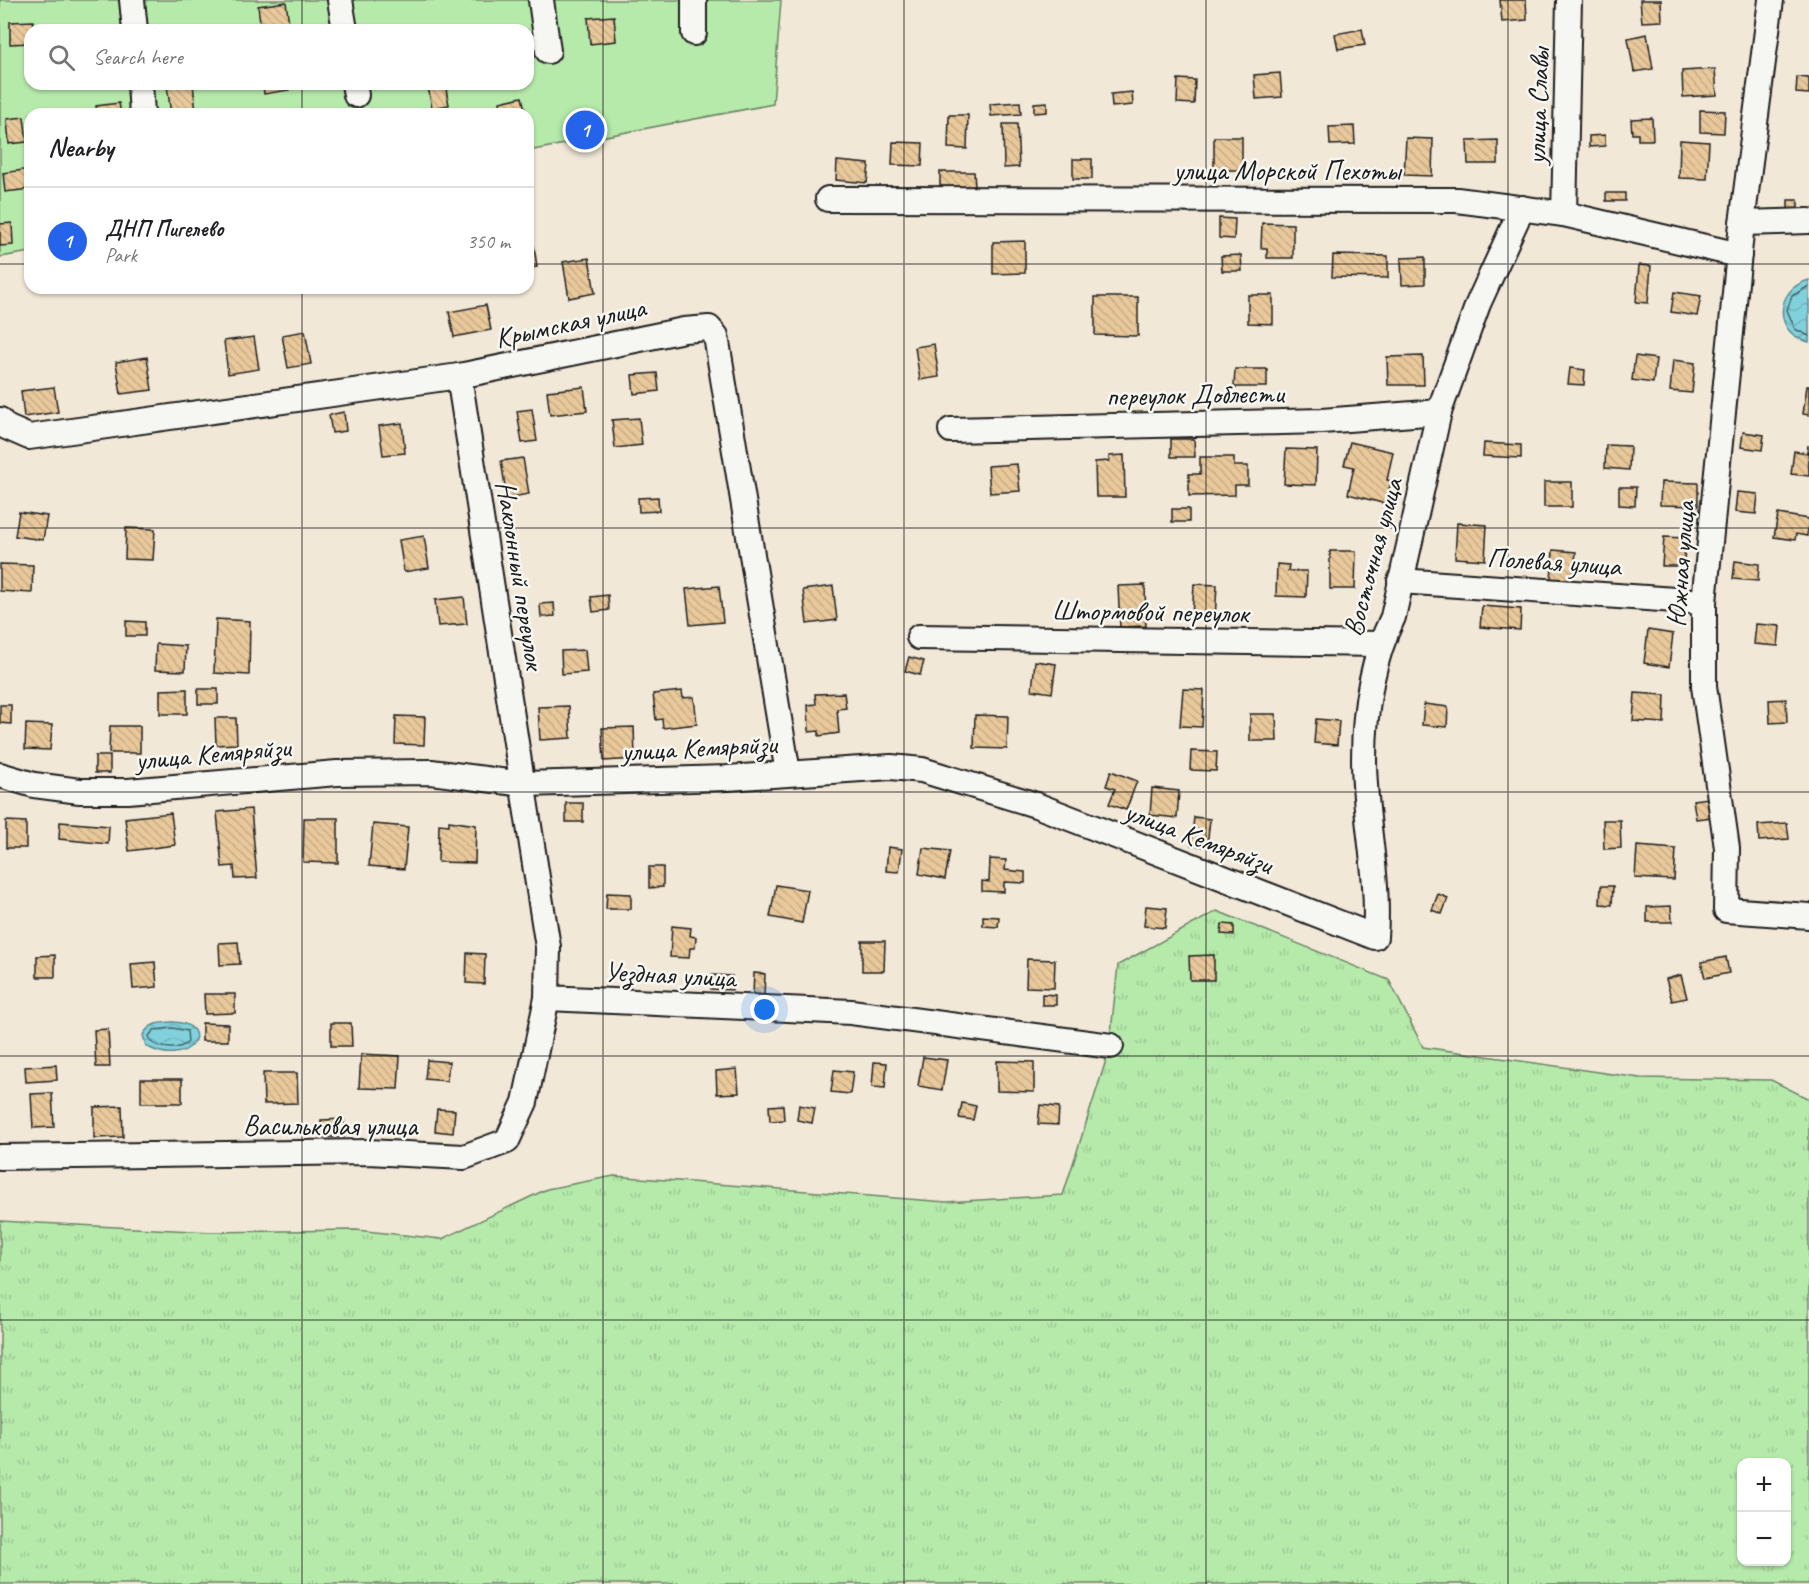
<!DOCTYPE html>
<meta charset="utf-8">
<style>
body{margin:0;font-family:Caveat,sans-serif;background:#f2f2f2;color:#202124}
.controls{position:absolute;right:18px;bottom:18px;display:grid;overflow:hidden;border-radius:12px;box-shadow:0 2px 4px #0004}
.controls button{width:54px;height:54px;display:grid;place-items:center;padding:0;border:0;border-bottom:2px solid #e0e0e0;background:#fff;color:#202124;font:30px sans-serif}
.you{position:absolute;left:765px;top:1010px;width:21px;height:21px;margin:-15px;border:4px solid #fff;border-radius:50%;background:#1a73e8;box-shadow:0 0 0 9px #1a73e833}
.badge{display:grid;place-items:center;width:39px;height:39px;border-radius:50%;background:#2563eb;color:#fff;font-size:20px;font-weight:700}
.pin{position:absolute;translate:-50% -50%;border:3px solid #fff;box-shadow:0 2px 6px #0006}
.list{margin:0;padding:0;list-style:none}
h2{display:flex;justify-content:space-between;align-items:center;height:78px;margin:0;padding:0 24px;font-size:26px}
h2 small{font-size:20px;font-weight:400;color:#757577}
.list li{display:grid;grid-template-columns:39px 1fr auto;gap:18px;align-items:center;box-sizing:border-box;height:108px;padding:0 24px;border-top:2px solid #e0e0e0}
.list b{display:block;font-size:22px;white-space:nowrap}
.list p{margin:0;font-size:20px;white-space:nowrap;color:#757577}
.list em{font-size:20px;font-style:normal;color:#757577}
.icon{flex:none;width:33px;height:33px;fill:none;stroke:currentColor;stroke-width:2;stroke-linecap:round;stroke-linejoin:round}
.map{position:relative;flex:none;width:1809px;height:1584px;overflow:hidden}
.search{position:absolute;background:#fff;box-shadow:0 2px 4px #0004;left:24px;top:24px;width:510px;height:66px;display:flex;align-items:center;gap:15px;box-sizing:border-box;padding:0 21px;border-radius:18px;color:#757577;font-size:22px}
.panel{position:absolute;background:#fff;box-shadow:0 2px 4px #0004;left:24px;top:108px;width:510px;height:186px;border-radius:18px}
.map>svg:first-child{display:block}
.grass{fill:url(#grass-tufts);stroke:#698364;stroke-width:1.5;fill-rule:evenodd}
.green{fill:#b6eaab;stroke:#698364;stroke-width:1.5;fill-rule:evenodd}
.water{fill:url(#water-waves);stroke:#598990;stroke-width:1.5}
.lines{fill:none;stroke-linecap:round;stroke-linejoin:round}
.shore{stroke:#446469;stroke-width:1.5}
.building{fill:url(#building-back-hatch);stroke:#1c1c1c;stroke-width:1.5}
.minor-casing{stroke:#1c1c1c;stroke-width:28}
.minor{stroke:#f6f6f2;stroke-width:24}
.grid{fill:none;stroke:#1c1c1c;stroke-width:1.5;stroke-opacity:0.55}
.labels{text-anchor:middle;stroke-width:5;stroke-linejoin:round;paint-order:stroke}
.street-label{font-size:28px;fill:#1c1c1c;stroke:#f6f6f2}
</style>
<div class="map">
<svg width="1809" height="1584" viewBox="0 0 1809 1584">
<defs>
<pattern id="grass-tufts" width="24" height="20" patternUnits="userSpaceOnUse" patternTransform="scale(1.5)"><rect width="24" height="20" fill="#b6eaab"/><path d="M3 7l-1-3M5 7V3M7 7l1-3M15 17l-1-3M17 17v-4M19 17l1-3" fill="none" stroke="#9cc893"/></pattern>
<pattern id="water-waves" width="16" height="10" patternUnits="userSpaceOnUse" patternTransform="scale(1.5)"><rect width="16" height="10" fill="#81d1dd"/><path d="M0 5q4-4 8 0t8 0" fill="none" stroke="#6fb3bd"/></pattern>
<pattern id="building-back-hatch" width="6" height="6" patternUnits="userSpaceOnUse" patternTransform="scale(1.5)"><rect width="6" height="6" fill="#e9c99b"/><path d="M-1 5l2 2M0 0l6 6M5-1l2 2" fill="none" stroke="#c7ac85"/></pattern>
</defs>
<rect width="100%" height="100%" fill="#f2e8d8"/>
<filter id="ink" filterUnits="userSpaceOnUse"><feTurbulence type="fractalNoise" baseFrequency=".0167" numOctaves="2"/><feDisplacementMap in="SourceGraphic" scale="12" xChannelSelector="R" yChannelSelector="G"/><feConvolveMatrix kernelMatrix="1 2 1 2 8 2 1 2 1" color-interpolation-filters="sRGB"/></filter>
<g filter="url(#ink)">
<path class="grass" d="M1217,911L1389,980L1423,1047L1640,1078L1771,1080L1809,1099V1584H0V1221L212,1232L356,1230L442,1239L547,1189L614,1176L946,1202L1063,1195L1109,1051L1118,965ZM1742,1462H1786V1562H1742Z"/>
<path class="green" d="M0,0H781L773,104L528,151V114H30V252L0,257ZM30,30H528V84H30Z"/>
<g class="water">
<path d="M1809,280V342C1773,334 1774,289 1809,280Z"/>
<path d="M173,1022C218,1024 189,1071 146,1046L143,1035C151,1022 159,1023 173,1022Z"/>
</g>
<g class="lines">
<g class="shore">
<path d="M1809,286L1792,296L1787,310L1795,329L1809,336"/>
<path d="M173,1028L187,1031L188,1042C179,1051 161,1049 151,1042L149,1036L154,1030Z"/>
</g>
</g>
<g class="building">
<path d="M1500,0H1526L1527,20L1502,22Z"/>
<path d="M1640,0H1661L1662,21L1642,22Z"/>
<path d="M286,2L290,30H261L258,6Z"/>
<path d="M614,16L616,41L590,44L588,18Z"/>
<path d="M33,21L30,43L10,44V22Z"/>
<path d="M1362,29L1365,45L1338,49L1335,34Z"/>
<path d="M1647,34L1653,69L1634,72L1628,38Z"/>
<path d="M1715,69L1717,95L1683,97L1682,71Z"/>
<path d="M1280,73L1282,97L1256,99L1254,75Z"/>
<path d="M1797,77L1809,78V94L1796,93Z"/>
<path d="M1178,79L1195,80L1194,104L1177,103Z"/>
<path d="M193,84L196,113L171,114L167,85Z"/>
<path d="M263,84H288L289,90L264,94Z"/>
<path d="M445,84L449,105L432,108L428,87Z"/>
<path d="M1132,92L1133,105L1112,107L1111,94Z"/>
<path d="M522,97L526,114H502L500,102Z"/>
<path d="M1020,102L1021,114L991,116L990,104Z"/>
<path d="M1047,102V112L1034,113V103Z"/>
<path d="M119,103L121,114H97L96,106Z"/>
<path d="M1700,110L1725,111L1724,133L1700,132Z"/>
<path d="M949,115H968L967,149L948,148Z"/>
<path d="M24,117L27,142L9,144L7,119Z"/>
<path d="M1652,118L1653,140H1638V134H1632L1631,119Z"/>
<path d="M1003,124H1017L1019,167L1004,168Z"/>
<path d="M1354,126L1355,144L1330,145L1329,127Z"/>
<path d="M1605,135V146L1589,147V136Z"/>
<rect x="1214" y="137" width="28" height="33"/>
<path d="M1406,138L1433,139L1432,176L1404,175Z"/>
<path d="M1498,140V164H1468L1467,141Z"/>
<path d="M1680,140L1709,142L1707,179L1679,178Z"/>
<path d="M893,142L923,143L922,166L892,165Z"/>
<rect x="1073" y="159" width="19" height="20"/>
<path d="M837,161L869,164L867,183L836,180Z"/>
<path d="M30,169V189L5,192L3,173Z"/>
<path d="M940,172H974L975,187H940Z"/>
<rect x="1606" y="193" width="19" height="8"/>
<rect x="1788" y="200" width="10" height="16"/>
<path d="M1219,218L1235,219L1234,239L1219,238Z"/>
<path d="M12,223L13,245L0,246V224Z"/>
<path d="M1262,223L1293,224V258H1267V248H1261Z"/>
<path d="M1025,241V273L993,274V242Z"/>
<path d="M534,246L537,267L528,268V247Z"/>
<path d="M1241,255L1242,271H1222L1221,256Z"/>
<path d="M1333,255L1388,256V278L1332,277Z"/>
<path d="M1425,257V284L1402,285L1401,258Z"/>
<path d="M589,258L595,293L569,298L563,262Z"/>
<path d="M1639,265L1651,266L1648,303L1636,302Z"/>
<path d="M1674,292L1701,296L1697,316L1671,312Z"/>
<path d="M1248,295H1273V324L1248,323Z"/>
<path d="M1095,297H1138V336L1095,335Z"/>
<path d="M486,305L491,330L454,337L449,312Z"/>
<path d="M305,331L311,364L288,368L282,335Z"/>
<path d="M254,337L259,369L228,374L224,341Z"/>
<path d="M934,344L939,377L920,380L915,347Z"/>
<path d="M1423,356L1424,385H1388L1387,357Z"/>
<path d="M1635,356L1656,359L1653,383L1632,380Z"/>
<path d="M147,357L152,390L121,394L116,362Z"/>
<path d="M1673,360L1695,363L1692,393L1670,391Z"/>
<path d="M1570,368L1585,370L1584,385L1568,384Z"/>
<path d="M1235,369H1267V387H1234Z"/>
<path d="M657,373L659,391L634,394L632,375Z"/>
<path d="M1807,386H1809V415L1803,414Z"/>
<path d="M54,387L58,412L24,417L21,391Z"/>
<path d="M584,387L587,411L550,415L547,391Z"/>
<path d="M532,409L537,441L522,443L517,411Z"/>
<path d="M344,412L346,431L332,433L329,415Z"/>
<path d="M639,418L642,445L615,448L612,420Z"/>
<path d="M402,423L405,453L383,455L379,426Z"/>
<path d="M1743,432L1764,435L1762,450L1741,447Z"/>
<path d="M1171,439H1194L1195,457H1171Z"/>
<path d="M1350,442L1393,452L1387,480L1391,481L1386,504L1348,494L1354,467L1344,465Z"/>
<path d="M1484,443L1521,445V458L1483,456Z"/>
<path d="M1606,445L1630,446L1629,470L1605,468Z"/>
<path d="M1808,445L1809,476L1791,474L1794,451L1807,453Z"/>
<path d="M1286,449L1317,450L1316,485L1284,484Z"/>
<path d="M1124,455L1125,497H1096L1095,462L1109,461V456Z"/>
<path d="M1200,457H1234V466H1248V485H1235V495L1189,496V474H1200Z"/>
<path d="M523,458L529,494L507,498L501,461Z"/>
<path d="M1017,464L1020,491L990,493L988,466Z"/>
<rect x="1544" y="482" width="28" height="25"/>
<path d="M1661,482L1698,483V506L1660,505Z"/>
<path d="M1619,487H1636L1635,506L1619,505Z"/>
<path d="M1737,492L1758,494L1756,514L1735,512Z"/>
<path d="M658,497L659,511L639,512L638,498Z"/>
<rect x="1172" y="509" width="17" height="13"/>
<path d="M19,512L47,516L43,540L15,536Z"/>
<path d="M1778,514L1809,519L1807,536L1796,534L1795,540L1774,537Z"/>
<path d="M1457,523L1487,525L1485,560L1455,558Z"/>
<path d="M126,528L155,529L153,560L125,559Z"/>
<path d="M424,536L429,568L404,572L399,540Z"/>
<path d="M1664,537L1685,538L1684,566H1662Z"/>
<path d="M1553,550L1576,552L1573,582L1551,580Z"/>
<path d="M1330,551H1356L1355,589H1330Z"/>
<path d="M1735,561L1759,564L1758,581L1733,579Z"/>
<path d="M0,564L33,565L32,593L0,591Z"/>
<path d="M1277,564L1289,565L1288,571H1307L1306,597L1276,596Z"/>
<path d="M1194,584L1217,585L1215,619L1192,617Z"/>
<path d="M1145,585L1146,626L1120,627L1118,586Z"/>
<path d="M719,586L723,622L690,625L686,589Z"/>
<path d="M833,586L837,620L807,624L803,590Z"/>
<path d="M608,595L609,610L593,612L591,597Z"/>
<path d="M464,597L467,624L438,626L435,600Z"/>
<path d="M554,603L555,616L541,617L540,604Z"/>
<path d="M1482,606L1521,609L1520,630L1480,627Z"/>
<path d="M216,619L250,621L249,675L214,673Z"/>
<path d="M126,621L145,622V636H126Z"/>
<path d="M1756,624L1780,626L1778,646L1754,644Z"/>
<path d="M1648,630L1673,634L1669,667L1644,663Z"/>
<path d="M156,644L186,646L185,671L155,670Z"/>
<path d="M585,650L587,672L562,674L561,651Z"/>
<path d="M909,657L924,661L920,675L905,671Z"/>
<path d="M1035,661L1056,664L1052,693L1032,690Z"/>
<path d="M187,689V714H160V690Z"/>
<rect x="198" y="689" width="20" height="15"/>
<path d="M1183,689L1204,690L1202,727L1180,726Z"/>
<path d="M682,691L683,698L694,697L697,724L663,728L662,719L656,720L653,694Z"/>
<path d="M844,693L846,708L837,709L839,733L819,736V731L809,732L808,705L816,704L815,694Z"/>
<path d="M1635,693L1665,695L1664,723L1633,721Z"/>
<path d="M1786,699L1787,722L1770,723L1769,700Z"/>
<path d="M1424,704L1448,707L1447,727L1422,725Z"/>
<path d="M0,705H11V724L0,723Z"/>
<path d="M569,706L571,738L540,740L538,707Z"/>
<path d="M1250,714H1276L1277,741H1250Z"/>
<path d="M975,715L1008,716L1007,749L974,748Z"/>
<path d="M396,716L425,717L424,745L395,744Z"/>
<path d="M215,718H236L237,744L216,745Z"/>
<path d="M1316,719L1339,721L1337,745L1314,743Z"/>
<path d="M26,724L52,725L50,750L25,749Z"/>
<path d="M110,726H140V753H109Z"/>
<path d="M634,727L635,759L604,761L602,728Z"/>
<path d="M1191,751L1217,752L1216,771L1190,770Z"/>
<rect x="95" y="756" width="15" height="17"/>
<path d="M1111,771L1137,781L1126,810L1109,804L1115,789L1106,786Z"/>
<path d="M1152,788L1179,791L1177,818L1150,815Z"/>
<path d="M1709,798L1712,817L1696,819L1693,800Z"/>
<rect x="566" y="803" width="17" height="19"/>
<path d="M251,809L257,878L235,879L234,866L222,867L217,812Z"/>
<path d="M171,813L175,845L129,851L125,818Z"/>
<path d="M1194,817L1210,819L1207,847L1191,845Z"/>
<path d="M304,818H338V863L303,862Z"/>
<path d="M1603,820H1620L1621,848L1604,849Z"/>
<path d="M6,821L26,822V848H6Z"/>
<path d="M449,821L476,825L475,863L438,862L439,824L449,825Z"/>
<path d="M60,822L109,826L108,844L59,839Z"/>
<path d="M1787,823L1789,839L1759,841L1758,825Z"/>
<path d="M373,824L408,827L404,869L369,866Z"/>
<path d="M1637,846L1676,849L1674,880L1635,878Z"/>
<path d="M888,847L902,849L899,872L886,871Z"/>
<path d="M923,848L950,851L945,879L919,874Z"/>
<path d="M990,859L1006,860L1005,870L1025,872V883L1004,882V892L982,891V881L989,882Z"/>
<path d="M649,867H663V887L649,888Z"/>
<path d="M776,885L808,890L802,923L770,917Z"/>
<path d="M1601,886H1613L1612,905L1600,904Z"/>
<path d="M607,893L631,894V909H606Z"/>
<path d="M1438,894L1448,898L1442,914L1432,910Z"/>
<path d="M1146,906L1167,908L1165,928L1144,926Z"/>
<path d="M1671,906L1672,922H1647V907Z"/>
<path d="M983,916L999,917L998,927L983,926Z"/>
<path d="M1222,924L1234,925V935L1221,934Z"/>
<path d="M672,926L691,928L690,936L696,937L695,948H690L689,958L670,957Z"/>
<path d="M862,941H885L884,971H862Z"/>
<path d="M238,942L240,964L220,965L219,943Z"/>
<path d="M467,953L485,954L484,984L466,983Z"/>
<path d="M55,955V977H37V956Z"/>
<path d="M1214,955V980H1190L1189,956Z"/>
<path d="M1726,957L1729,973L1705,978L1701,962Z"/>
<path d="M1027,959L1055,960L1054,988L1026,987Z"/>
<path d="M155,962L157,987L133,989L131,964Z"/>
<path d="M754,973L765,974L764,995L753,994Z"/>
<path d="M712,975L732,976V990L711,989Z"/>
<path d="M1681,975L1687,998L1672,1001L1666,979Z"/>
<path d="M204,994H235V1013L205,1014Z"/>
<path d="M1042,994L1056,995V1005H1042Z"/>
<path d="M202,1023L228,1024V1041H202Z"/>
<path d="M331,1023H351L352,1046H331Z"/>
<path d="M108,1029L110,1067H96L94,1030Z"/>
<path d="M361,1054L400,1056L398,1089L359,1088Z"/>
<path d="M923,1057L947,1060L942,1090L918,1086Z"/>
<path d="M427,1060L449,1062L447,1081L425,1079Z"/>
<path d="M997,1061L1034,1062V1092L997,1091Z"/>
<path d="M874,1062L887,1063L885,1088L872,1087Z"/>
<path d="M56,1065L57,1080L26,1082L25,1067Z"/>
<path d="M737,1069L739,1093L717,1094L716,1071Z"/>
<path d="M834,1070L853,1072L850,1094L831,1092Z"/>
<path d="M263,1073H297L298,1103L264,1104Z"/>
<rect x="141" y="1079" width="41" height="24"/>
<path d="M52,1093L54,1127L33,1128L31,1094Z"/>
<path d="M962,1103L976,1106L973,1120L959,1118Z"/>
<path d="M783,1105L784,1120L770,1121L769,1106Z"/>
<path d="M799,1105L815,1108L812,1123L797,1120Z"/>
<path d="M1040,1105L1059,1107L1058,1125L1038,1124Z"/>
<path d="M122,1106L123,1137L94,1138V1107Z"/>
<path d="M437,1109L455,1110L453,1133L435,1131Z"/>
<path d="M344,1119V1137H321V1120Z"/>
</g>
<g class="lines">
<defs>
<g id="minor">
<path d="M132,0L135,30"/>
<path d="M340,0L345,30"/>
<path d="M541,0L548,51"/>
<path d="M694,0V33"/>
<path d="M1771,0L1742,223L1704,602V686L1727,848L1726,910L1809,916"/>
<path d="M140,84L142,114"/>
<path d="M354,84L356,95"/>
<path d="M828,199L1457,200L1564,214L1739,255"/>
<path d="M1564,214L1569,0"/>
<path d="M1742,223L1809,221"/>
<path d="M459,376L541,903L548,947L547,998L851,1012L1111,1046"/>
<path d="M0,420L6,427L29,437L459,376L684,330L709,328L716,336L788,773"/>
<path d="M951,430L1322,421L1439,412"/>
<path d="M1400,581L1704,602"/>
<path d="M919,637L1380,644"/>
<path d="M0,775L34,785L80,791H128L337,773L431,772L524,784L727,778L891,767L922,770L1036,805L1375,937C1380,877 1364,819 1364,759C1364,710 1372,660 1393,617L1439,412L1478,304L1522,208"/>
<path d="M0,1157L368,1152L464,1157L507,1141L525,1102L547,998"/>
</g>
</defs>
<use href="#minor" class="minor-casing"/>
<use href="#minor" class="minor"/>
</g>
</g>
<path class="grid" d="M302,0V30M603,0V1584M904,0V1584M1206,0V1584M1508,0V1584M302,84V114M0,264H30M528,264H1809M302,288V1584M0,528H1809M0,792H1809M0,1056H1809M0,1320H1809"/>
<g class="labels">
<g class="street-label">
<text transform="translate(1537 106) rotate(-88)" y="10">улица Славы</text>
<text x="1287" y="180">улица Морской Пехоты</text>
<text transform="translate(570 322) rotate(-12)" y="10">Крымская улица</text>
<text transform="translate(1195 394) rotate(-1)" y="10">переулок Доблести</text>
<text transform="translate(1372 557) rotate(-75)" y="10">Восточная улица</text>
<text transform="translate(1554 561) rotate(4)" y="10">Полевая улица</text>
<text transform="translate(1680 564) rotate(-86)" y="10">Южная улица</text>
<text transform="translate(521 575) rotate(81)" y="10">Наклонный переулок</text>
<text transform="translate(1150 611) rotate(1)" y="10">Штормовой переулок</text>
<text transform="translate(699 747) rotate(-3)" y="10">улица Кемяряйзи</text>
<text transform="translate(213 753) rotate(-5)" y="10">улица Кемяряйзи</text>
<text transform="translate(1199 837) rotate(21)" y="10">улица Кемяряйзи</text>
<text transform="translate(670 974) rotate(3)" y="10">Уездная улица</text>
<text x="330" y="1135">Васильковая улица</text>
</g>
</g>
</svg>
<div class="controls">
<button>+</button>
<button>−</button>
</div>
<div class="you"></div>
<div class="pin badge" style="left:585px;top:130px">1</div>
<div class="search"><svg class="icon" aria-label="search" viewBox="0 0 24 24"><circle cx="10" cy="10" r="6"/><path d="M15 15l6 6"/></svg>Search here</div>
<section class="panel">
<h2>Nearby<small></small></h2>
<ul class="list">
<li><span class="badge">1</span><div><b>ДНП Пигелево</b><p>Park</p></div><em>350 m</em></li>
</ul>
</section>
</div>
